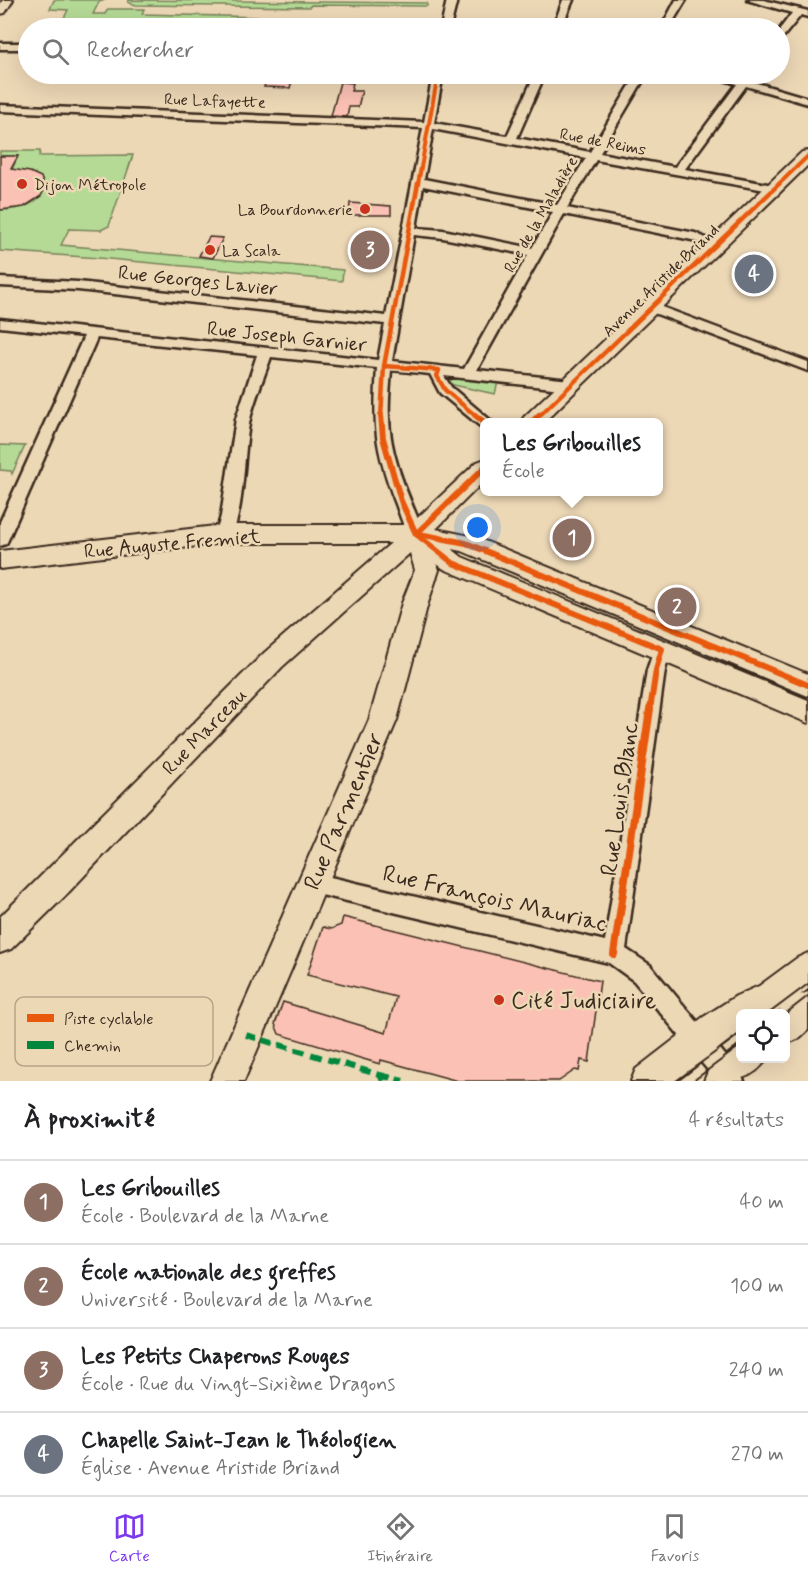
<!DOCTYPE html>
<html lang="fr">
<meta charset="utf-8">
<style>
body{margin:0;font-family:Mynerve,sans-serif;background:#f2f2f2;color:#202124}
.controls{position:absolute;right:18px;bottom:18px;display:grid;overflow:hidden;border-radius:9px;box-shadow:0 6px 24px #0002}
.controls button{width:54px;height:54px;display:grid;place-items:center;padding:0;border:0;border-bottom:2px solid #e0e0e0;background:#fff;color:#202124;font:30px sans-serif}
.you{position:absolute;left:478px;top:528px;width:21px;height:21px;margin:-15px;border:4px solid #fff;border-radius:50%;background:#1a73e8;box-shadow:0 0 0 9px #1a73e833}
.badge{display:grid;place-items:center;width:39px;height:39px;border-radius:50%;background:#7c3aed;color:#fff;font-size:20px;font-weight:700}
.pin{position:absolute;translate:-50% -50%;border:3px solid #fff;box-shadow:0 2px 6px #0006}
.popup{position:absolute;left:480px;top:418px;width:183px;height:78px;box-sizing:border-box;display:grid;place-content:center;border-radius:9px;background:#fff;filter:drop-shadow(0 2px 4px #0005);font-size:20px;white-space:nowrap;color:#757577}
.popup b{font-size:22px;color:#202124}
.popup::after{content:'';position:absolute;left:50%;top:100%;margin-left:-12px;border:12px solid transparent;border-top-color:#fff}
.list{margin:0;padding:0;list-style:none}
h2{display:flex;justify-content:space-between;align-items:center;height:78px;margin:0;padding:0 24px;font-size:26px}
h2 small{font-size:20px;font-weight:400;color:#757577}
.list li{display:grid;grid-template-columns:39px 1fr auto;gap:18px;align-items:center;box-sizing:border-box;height:84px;padding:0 24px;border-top:2px solid #e0e0e0}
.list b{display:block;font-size:22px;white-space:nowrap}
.list p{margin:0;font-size:20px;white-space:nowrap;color:#757577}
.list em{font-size:20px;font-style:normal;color:#757577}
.icon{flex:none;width:33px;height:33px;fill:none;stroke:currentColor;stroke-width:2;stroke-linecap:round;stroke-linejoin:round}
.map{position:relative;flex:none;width:808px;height:1081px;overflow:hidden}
.search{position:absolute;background:#fff;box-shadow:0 6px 24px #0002;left:18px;right:18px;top:18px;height:66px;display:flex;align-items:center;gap:15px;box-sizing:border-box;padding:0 21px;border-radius:33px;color:#757577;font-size:22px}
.sheet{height:414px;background:#fff}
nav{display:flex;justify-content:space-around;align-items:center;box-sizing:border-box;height:84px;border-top:2px solid #e0e0e0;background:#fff;font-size:16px;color:#757577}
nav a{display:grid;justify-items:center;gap:3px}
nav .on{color:#7c3aed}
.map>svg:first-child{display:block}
.green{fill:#b4da95;stroke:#78825a;stroke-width:1.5}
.building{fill:#fbc1b4;stroke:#3b2a1e;stroke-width:1.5}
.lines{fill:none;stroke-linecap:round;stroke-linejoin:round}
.street-casing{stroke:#3b2a1e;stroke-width:5}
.secondary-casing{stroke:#3b2a1e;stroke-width:4}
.street{fill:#edd8b6;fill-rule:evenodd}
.secondary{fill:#edd8b6;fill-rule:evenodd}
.tram-far1{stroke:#3b2a1e;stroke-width:1.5}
.tram{stroke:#3b2a1e;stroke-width:2}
.quiet{stroke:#00873e;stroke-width:6;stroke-dasharray:11 6;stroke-linecap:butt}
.cycleway-far3-casing{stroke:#edd8b6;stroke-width:6}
.cycleway-far2-casing{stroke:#edd8b6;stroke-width:8}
.cycleway-far1-casing{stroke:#edd8b6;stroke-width:10}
.cycleway-casing{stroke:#edd8b6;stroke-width:11}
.cycleway-far3{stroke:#e8590c;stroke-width:4}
.cycleway-far2{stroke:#e8590c;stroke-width:4.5}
.cycleway-far1{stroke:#e8590c;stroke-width:6}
.cycleway{stroke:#e8590c;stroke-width:8}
.poi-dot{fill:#c8321e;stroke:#edd8b6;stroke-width:2}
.labels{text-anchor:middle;stroke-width:5;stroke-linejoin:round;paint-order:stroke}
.far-street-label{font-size:16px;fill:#3b2a1e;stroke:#edd8b6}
.far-poi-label{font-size:16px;fill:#3b2a1e;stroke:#edd8b6;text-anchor:start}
.street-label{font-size:20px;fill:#3b2a1e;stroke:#edd8b6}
.near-street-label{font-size:24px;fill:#3b2a1e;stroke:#edd8b6}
.near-poi-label{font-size:24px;fill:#3b2a1e;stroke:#edd8b6;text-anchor:start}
.key{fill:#edd8b6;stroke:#b8a488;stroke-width:1.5}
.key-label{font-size:16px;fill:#3b2a1e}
</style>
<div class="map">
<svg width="808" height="1081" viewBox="0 0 808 1081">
<rect width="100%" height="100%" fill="#edd8b6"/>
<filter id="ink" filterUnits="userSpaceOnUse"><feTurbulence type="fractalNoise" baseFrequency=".0167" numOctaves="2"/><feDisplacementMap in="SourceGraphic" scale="12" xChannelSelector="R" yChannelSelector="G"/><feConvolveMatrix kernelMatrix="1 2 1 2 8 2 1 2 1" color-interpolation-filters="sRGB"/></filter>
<g filter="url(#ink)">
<g class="green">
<path d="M54,0H105L99,2L93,14H105L108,9H144L142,14L299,18L298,24L279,23L278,26H298L297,28L61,24L68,10L50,9Z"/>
<path d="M129,0L427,3V6L311,5L310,7L136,5L128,2Z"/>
<path d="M0,151H40L39,156L133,155L109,226L101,230L69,229L61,245L343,270L342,281L99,258L0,251V210C17,210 38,206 45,188C42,170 25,172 11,172L18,156H0Z"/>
<path d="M453,377L498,382L495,394L449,384Z"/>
<path d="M0,445L25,446L12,474L11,471L0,470Z"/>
</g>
<g class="building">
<path d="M268,76L293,77L290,88L264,87Z"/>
<path d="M340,82L353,83L351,91H362L358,107H349L347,117L331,116Z"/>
<path d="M0,156H18L11,169L30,172L41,177L45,188L41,196L24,207L0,210Z"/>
<path d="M350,203L391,206V215H349Z"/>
<path d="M209,237L223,238L213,258L199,256Z"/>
<path d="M343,917L600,981L589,1062L581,1060L579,1071L575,1070L559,1081H458L381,1060L380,1064L279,1034L275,1024L283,1002L386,1033L396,997L307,975L323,927L331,929L341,925Z"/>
</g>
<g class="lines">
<defs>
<g id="street">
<path d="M447,0H457L450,28H441Z"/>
<path d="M563,0H573L561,28H553Z"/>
<path d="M676,0H686L669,28H661Z"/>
<path d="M747,0H763L808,11V17L801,15L783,37L780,38V29L792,13Z"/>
<rect x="0" y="43" width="28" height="6"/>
<path d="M433,74H443L434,123L507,136L535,74H545L517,138L590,152L637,74H647L600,153L675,167L737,84L711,76L710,74H724L741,78L745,74H755L750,81L808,98V104L746,86L685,169L773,185L779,189L777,192L596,160L567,208L695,233L721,245L715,249L692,240L564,214L477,370L570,380L575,382L577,385L575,388L570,390L444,376L451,387L490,420L492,422H485V428L480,426L440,393L430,374L391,370C390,385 388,402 389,417C390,459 409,496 424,534L422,538H410C404,528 400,515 396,504C375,450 373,425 377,368L271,357C264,377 255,398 250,419C243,451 245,512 230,538H218L216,534L221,516L236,419L257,355L97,338L8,540L6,544L0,546V522L84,336L0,327V319L378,360L385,324L78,290L0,286V278L78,282L386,316L423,128L0,111V105L424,122ZM433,129L586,158L557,205L424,179ZM423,186L553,212L532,248L443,230L416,228ZM414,235L443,238L528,255L464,369L392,361Z"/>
<path d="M651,303L808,362V371L646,310L644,307Z"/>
<path d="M662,642L668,644L671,649L665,670L626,949L650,965L740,1073L744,1081H717L634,981L609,963L313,893L306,890L302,883L306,876L313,873L605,941L647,670L656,644Z"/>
</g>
<g id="secondary">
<path d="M0,0H13L5,13L0,14Z"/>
<path d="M808,151V165L544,422H521L524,417L802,152Z"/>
<path d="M485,459V480L436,529L475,537L808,674V696L462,551L452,549L462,557L808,700V723L444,569L437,564L439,570L428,603L397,720L244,1081H210L369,720L402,603L415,570L410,553L282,667L65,896L11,949L0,953V917L264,653L391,543H224L0,569V551L224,525H410L477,462Z"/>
<path d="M808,953V989L800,995L808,992V1030L798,1039L786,1044V1014H776L781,1009L772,1014H740V1032L676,1081H631L636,1069L702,1018L736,996L759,986L797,958Z"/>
<path d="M740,1045V1058H767C754,1081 732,1081 704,1081L709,1069Z"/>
</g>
</defs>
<use href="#street" class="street-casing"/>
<use href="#secondary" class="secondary-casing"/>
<use href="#street" class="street"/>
<use href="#secondary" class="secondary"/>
<path class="tram-far1" d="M0,3L2,0"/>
<g class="tram">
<path d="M768,1014L808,984"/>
<path d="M785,1014L808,996"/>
<path d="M676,1081L740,1034"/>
<path d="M693,1081L740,1046"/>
</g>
<g class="quiet">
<path d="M246,1035L380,1075L383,1081"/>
<path d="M380,1075L403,1081"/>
</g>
<defs>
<g id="cycleway-far3">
<path d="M418,184L438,74"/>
<path d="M779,184L808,156"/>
</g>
<g id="cycleway-far2">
<path d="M384,366L439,370L437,376L445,390L477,417"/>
<path d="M381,417L384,366L418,183"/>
<path d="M538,417L780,183"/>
</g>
<g id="cycleway-far1">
<path d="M381,415L383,438L401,501L416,534L453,563L662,649L656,670L650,710"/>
<path d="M475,415L485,423"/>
<path d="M532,422L539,415"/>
<path d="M416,534L485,467"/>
<path d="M419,534L466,543L808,685"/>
</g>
<path id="cycleway" d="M614,954L650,709"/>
</defs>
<use href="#cycleway-far3" class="cycleway-far3-casing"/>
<use href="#cycleway-far2" class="cycleway-far2-casing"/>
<use href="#cycleway-far1" class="cycleway-far1-casing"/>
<use href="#cycleway" class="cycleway-casing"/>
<use href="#cycleway-far3" class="cycleway-far3"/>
<use href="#cycleway-far2" class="cycleway-far2"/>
<use href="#cycleway-far1" class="cycleway-far1"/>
<use href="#cycleway" class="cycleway"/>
</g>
</g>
<g class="poi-dot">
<circle cx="22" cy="184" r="6"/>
<circle cx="365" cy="209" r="6"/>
<circle cx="210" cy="250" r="6"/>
<circle cx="499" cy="1000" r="6"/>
</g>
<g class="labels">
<g class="far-street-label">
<text transform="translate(215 100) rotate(2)" y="6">Rue Lafayette</text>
<text transform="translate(603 141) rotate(11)" y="6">Rue de Reims</text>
<text transform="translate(540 214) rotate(-60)" y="6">Rue de la Maladière</text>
<text transform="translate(660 280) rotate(-44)" y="6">Avenue Aristide Briand</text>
</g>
<g class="far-poi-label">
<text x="34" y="190">Dijon Métropole</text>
<text x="353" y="215" text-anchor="end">La Bourdonnerie</text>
<text x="222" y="256">La Scala</text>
</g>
<g class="street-label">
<text transform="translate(198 280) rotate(6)" y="7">Rue Georges Lavier</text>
<text transform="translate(287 336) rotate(6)" y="7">Rue Joseph Garnier</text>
<text transform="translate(172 543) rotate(-5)" y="7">Rue Auguste Fremiet</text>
<text transform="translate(204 731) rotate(-46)" y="7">Rue Marceau</text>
</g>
<g class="near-street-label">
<text transform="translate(619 799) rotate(-82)" y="8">Rue Louis Blanc</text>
<text transform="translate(343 811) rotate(-67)" y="8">Rue Parmentier</text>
<text transform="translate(495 898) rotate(13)" y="8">Rue François Mauriac</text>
</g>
<g class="near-poi-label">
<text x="511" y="1008">Cité Judiciaire</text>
</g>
</g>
<rect x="15" y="997" width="198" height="69" rx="9" class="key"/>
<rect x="27" y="1014" width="27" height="8" fill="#e8590c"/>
<rect x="27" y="1041" width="27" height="8" fill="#00873e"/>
<g class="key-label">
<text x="64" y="1024">Piste cyclable</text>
<text x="64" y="1051">Chemin</text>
</g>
</svg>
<div class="controls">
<button><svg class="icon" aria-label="locate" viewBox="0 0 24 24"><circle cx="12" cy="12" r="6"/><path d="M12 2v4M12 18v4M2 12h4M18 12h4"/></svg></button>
</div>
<div class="you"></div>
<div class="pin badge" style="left:572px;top:538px;background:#8d6e63">1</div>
<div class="popup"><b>Les Gribouilles</b>École</div>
<div class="pin badge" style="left:677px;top:607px;background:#8d6e63">2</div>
<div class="pin badge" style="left:370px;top:250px;background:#8d6e63">3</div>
<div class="pin badge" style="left:754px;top:274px;background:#6b7280">4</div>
<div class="search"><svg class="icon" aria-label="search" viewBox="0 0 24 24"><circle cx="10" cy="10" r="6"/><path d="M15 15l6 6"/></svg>Rechercher</div>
</div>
<section class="sheet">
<h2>À proximité<small>4 résultats</small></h2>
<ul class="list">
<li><span class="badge" style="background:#8d6e63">1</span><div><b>Les Gribouilles</b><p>École · Boulevard de la Marne</p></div><em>40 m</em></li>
<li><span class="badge" style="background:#8d6e63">2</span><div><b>École nationale des greffes</b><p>Université · Boulevard de la Marne</p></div><em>100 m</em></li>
<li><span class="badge" style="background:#8d6e63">3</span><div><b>Les Petits Chaperons Rouges</b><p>École · Rue du Vingt-Sixième Dragons</p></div><em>240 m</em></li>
<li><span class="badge" style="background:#6b7280">4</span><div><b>Chapelle Saint-Jean le Théologien</b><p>Église · Avenue Aristide Briand</p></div><em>270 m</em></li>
</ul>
</section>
<nav>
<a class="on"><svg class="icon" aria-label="map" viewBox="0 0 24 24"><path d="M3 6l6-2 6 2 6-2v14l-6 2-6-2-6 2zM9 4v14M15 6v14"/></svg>Carte</a>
<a><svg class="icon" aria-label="directions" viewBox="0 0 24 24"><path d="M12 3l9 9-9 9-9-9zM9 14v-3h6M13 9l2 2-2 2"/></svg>Itinéraire</a>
<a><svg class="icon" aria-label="saved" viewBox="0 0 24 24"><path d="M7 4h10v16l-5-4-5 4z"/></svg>Favoris</a>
</nav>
